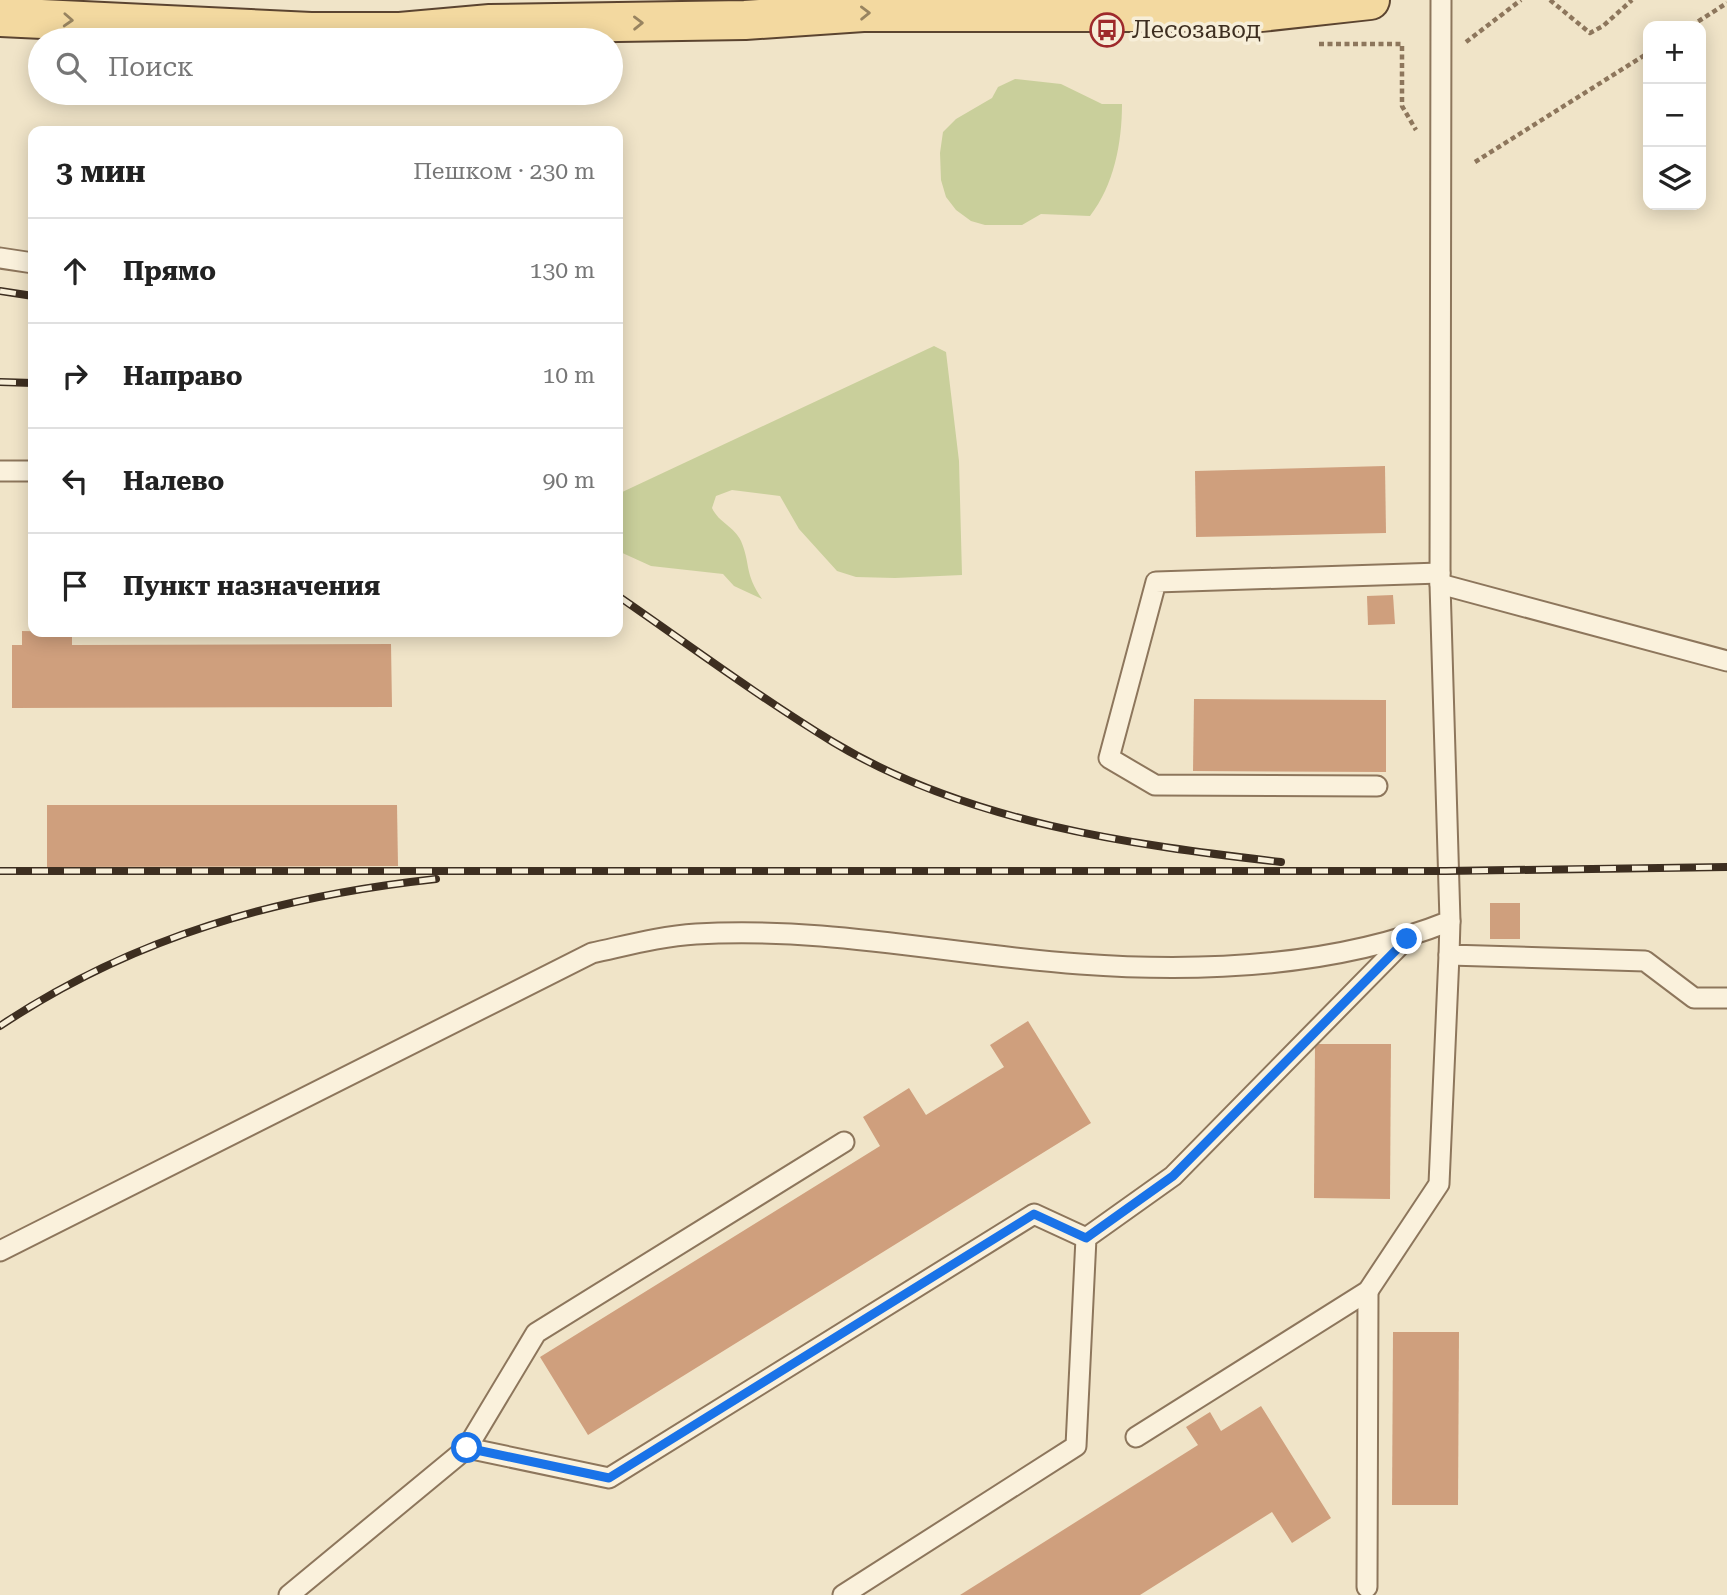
<!DOCTYPE html>
<html lang="ru">
<meta charset="utf-8">
<style>
body{margin:0;font-family:"Roboto Serif",serif;background:#f6f6f6;color:#222}
.controls{position:absolute;right:21px;top:21px;display:grid;overflow:hidden;border-radius:14px;box-shadow:0 4px 18px #0003}
.controls button{width:63px;height:63px;display:grid;place-items:center;padding:0;border:0;border-bottom:2px solid #e0e0e0;background:#fff;color:#222;font:35px sans-serif}
.stop{position:absolute;width:21px;height:21px;margin:-16px;border:5px solid #1a73e8;border-radius:50%;background:#fff}
.stop.end{background:#1a73e8;border-color:#fff;box-shadow:0 2px 7px #0008}
.list{margin:0;padding:0;list-style:none}
h2{display:flex;justify-content:space-between;align-items:center;height:91px;margin:0;padding:0 28px;font-size:30px}
h2 small{font-size:23px;font-weight:400;color:#767676}
.list li{display:grid;grid-template-columns:46px 1fr auto;gap:21px;align-items:center;box-sizing:border-box;height:105px;padding:0 28px;border-top:2px solid #e0e0e0}
.list b{display:block;font-size:26px;white-space:nowrap}
.list em{font-size:23px;font-style:normal;color:#767676}
.icon{flex:none;width:38px;height:38px;fill:none;stroke:currentColor;stroke-width:2;stroke-linecap:round;stroke-linejoin:round}
.map{position:relative;flex:none;width:1727px;height:1595px;overflow:hidden}
.search{position:absolute;background:#fff;box-shadow:0 4px 18px #0003;left:28px;top:28px;width:595px;height:77px;display:flex;align-items:center;gap:18px;box-sizing:border-box;padding:0 24px;border-radius:38px;color:#767676;font-size:26px}
.panel{position:absolute;background:#fff;box-shadow:0 4px 18px #0003;left:28px;top:126px;width:595px;height:511px;border-radius:14px}
.map>svg:first-child{display:block}
.green{fill:#c9cf9b}
.building{fill:#cf9f7d}
.lines{fill:none;stroke-linecap:round;stroke-linejoin:round}
.lane-casing{stroke:#8d765c;stroke-width:23}
.primary-casing{stroke:#5b4430;stroke-width:42}
.path{stroke:#8d765c;stroke-width:4.5;stroke-dasharray:5 3.5;stroke-linecap:butt}
.lane{stroke:#faf1dc;stroke-width:19}
.primary{stroke:#f3d9a0;stroke-width:38}
.rail-casing{stroke:#3d2e20;stroke-width:8}
.rail{stroke:#f7eed8;stroke-width:5;stroke-dasharray:16;stroke-linecap:butt}
.oneway{stroke:#988460}
.route{stroke:#1a73e8;stroke-width:9}
.labels{text-anchor:middle;stroke-width:7;stroke-linejoin:round;paint-order:stroke}
.poi-label{font-size:24px;fill:#3d2e20;stroke:#f7eed8;text-anchor:start}
</style>
<div class="map">
<svg width="1727" height="1595" viewBox="0 0 1727 1595">
<rect width="100%" height="100%" fill="#f0e4c8"/>
<g class="green">
<path d="M1015,79L1061,84L1102,104H1122C1122,143 1114,185 1090,216L1041,214L1022,225H985L971,221L956,210L946,197L941,180L940,153L943,132L956,119L992,98L998,87Z"/>
<path d="M934,346L946,352L959,461L962,575L895,578L856,577L837,571L799,529L780,496L732,490L716,496L712,508C719,523 734,526 741,541C751,565 744,573 762,599L734,586L723,574L651,566L618,551V494Z"/>
</g>
<g class="building">
<path d="M1385,466L1386,533L1196,537L1195,471Z"/>
<path d="M1393,595L1395,624L1368,625L1367,596Z"/>
<path d="M22,631L72,632V645L391,644L392,707L12,708V645H22Z"/>
<path d="M1194,699L1386,700V772L1193,771Z"/>
<path d="M47,805H397L398,866L47,867Z"/>
<rect x="1490" y="903" width="30" height="36"/>
<path d="M1028,1021L1091,1123L588,1435L540,1357L880,1146L863,1117L909,1088L926,1115L1004,1067L990,1045Z"/>
<path d="M1315,1044H1391L1390,1199L1314,1198Z"/>
<path d="M1393,1332H1459L1458,1505H1392Z"/>
<path d="M1261,1406L1331,1518L1292,1543L1272,1512L1140,1595H960L1198,1445L1186,1427L1210,1412L1221,1431Z"/>
</g>
<g class="lines">
<defs>
<g id="lane">
<path d="M0,258L33,263"/>
<path d="M0,471H33"/>
<path d="M1440,584L1727,661"/>
<path d="M1377,786L1155,785L1109,758L1156,582L1440,573"/>
<path d="M1450,921L1449,955L1645,961L1694,998H1727"/>
<path d="M0,1251L592,953C625,946 661,936 696,934C826,926 951,955 1080,964C1202,973 1335,967 1450,921L1440,584L1441,0"/>
<path d="M1136,1437L1368,1291L1439,1184L1449,955"/>
<path d="M467,1448L536,1333L844,1142"/>
<path d="M1367,1587L1368,1291"/>
<path d="M289,1595L467,1448L609,1478L1034,1214L1086,1238"/>
<path d="M843,1595L1076,1446L1086,1238L1173,1176L1406,939"/>
</g>
<path id="primary" d="M0,17L311,32H400L490,24L745,20L863,12H1261L1370,0"/>
</defs>
<use href="#lane" class="lane-casing"/>
<use href="#primary" class="primary-casing"/>
<g class="path">
<path d="M1550,0L1590,33L1603,26L1632,0"/>
<path d="M1691,26L1727,3"/>
<path d="M1466,42L1521,0"/>
<path d="M1319,44H1402V106L1416,130"/>
<path d="M1475,162L1648,53"/>
</g>
<use href="#lane" class="lane"/>
<use href="#primary" class="primary"/>
<defs>
<g id="rail">
<path d="M0,291L33,296"/>
<path d="M0,382L33,383"/>
<path d="M618,596C689,645 759,697 833,742C966,822 1130,845 1281,862"/>
<path d="M0,871H1446L1727,867"/>
<path d="M0,1026C133,937 279,896 436,879"/>
</g>
</defs>
<use href="#rail" class="rail-casing"/>
<use href="#rail" class="rail"/>
</g>
<defs><path id="oneway-chevron" d="M-2-3.5L2.5 0L-2 3.5" fill="none" stroke-width="1.6" stroke-linecap="round" stroke-linejoin="round" transform="scale(1.75)"/></defs>
<g class="oneway">
<use href="#oneway-chevron" transform="translate(865 13) rotate(-1)"/>
<use href="#oneway-chevron" transform="translate(68 20) rotate(3)"/>
<use href="#oneway-chevron" transform="translate(638 23) rotate(-1)"/>
</g>
<g class="lines">
<path class="route" d="M467,1448L609,1478L1034,1214L1086,1238L1173,1176L1407,939"/>
</g>
<defs>
<symbol id="bus-ring" viewBox="-11 -11 22 22"><circle r="9.5" fill="#f7eed8" stroke="#9e2a2b" stroke-width="1.5"/><path d="M-5-6H5V4H4V6H2V4H-2V6H-4V4H-5ZM-3.5-4V0h7V-4ZM-3.5 1.2v1.5H-2V1.2ZM2 1.2v1.5H3.5V1.2Z" fill="#9e2a2b"/></symbol>
</defs>
<g fill-rule="evenodd">
<use href="#bus-ring" x="1088" y="11" width="38" height="38"/>
</g>
<g class="labels">
<g class="poi-label">
<text x="1132" y="38">Лесозавод</text>
</g>
</g>
</svg>
<div class="controls">
<button>+</button>
<button>−</button>
<button><svg class="icon" aria-label="layers" viewBox="0 0 24 24"><path d="M12 4l9 5-9 5-9-5zM3 14l9 5 9-5"/></svg></button>
</div>
<div class="stop" style="left:467px;top:1448px"></div>
<div class="stop end" style="left:1407px;top:939px"></div>
<div class="search"><svg class="icon" aria-label="search" viewBox="0 0 24 24"><circle cx="10" cy="10" r="6"/><path d="M15 15l6 6"/></svg>Поиск</div>
<section class="panel">
<h2>3 мин<small>Пешком · 230 m</small></h2>
<ul class="list">
<li><svg class="icon" aria-label="ahead" viewBox="0 0 24 24"><path d="M12 20V5M6 11l6-6 6 6"/></svg><div><b>Прямо</b></div><em>130 m</em></li>
<li><svg class="icon" aria-label="right" viewBox="0 0 24 24"><path d="M7 20v-9h11M14 6l5 5-5 5"/></svg><div><b>Направо</b></div><em>10 m</em></li>
<li><svg class="icon" aria-label="left" viewBox="0 0 24 24"><path d="M17 20v-9H6M10 6l-5 5 5 5"/></svg><div><b>Налево</b></div><em>90 m</em></li>
<li><svg class="icon" aria-label="arrive" viewBox="0 0 24 24"><path d="M6 21V4h12l-3 4 3 4H6"/></svg><div><b>Пункт назначения</b></div></li>
</ul>
</section>
</div>
